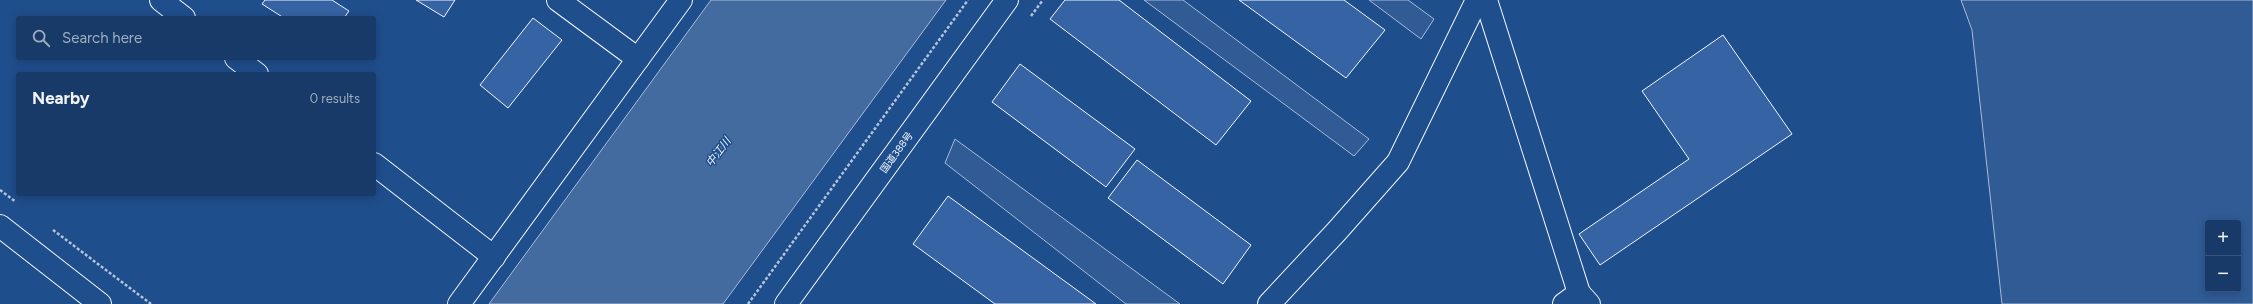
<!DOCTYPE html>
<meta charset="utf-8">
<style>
body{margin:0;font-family:Figtree,"Noto Sans JP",sans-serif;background:#244571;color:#f1f3f6}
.controls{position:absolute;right:12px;bottom:12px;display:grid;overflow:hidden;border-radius:4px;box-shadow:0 2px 10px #0003}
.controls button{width:36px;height:36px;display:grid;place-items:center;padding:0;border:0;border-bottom:1px solid #36547d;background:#173a69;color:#f1f3f6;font:20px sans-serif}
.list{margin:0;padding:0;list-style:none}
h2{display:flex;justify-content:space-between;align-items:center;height:52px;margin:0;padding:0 16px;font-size:17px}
h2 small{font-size:13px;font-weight:400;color:#9eadc0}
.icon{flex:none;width:22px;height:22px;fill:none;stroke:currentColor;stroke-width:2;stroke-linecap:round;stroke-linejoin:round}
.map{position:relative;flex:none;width:2253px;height:304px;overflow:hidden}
.search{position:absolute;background:#173a69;box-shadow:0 2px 10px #0003;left:16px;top:16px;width:360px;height:44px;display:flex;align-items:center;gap:10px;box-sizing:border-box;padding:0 14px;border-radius:4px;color:#9eadc0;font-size:15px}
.panel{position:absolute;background:#173a69;box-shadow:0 2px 10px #0003;left:16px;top:72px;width:360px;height:124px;border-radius:4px}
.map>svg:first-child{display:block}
.built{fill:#305b95;stroke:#a8bbd7;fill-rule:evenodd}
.water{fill:#446ba0;stroke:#a8bbd7}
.building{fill:#3563a3;stroke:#f2f6ff}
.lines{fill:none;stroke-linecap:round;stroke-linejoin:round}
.minor-casing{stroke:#f2f6ff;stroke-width:24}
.highway-casing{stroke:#f2f6ff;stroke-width:24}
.path{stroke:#b3c4dc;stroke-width:2.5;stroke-dasharray:3 2;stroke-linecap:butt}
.minor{stroke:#1f4e8c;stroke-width:22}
.highway{stroke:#1f4e8c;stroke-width:22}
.labels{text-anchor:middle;stroke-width:3;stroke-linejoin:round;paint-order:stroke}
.street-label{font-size:10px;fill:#f2f6ff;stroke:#1f4e8c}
.water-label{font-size:11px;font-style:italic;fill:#f2f6ff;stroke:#1f4e8c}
</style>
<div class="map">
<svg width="2253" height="304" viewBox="0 0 2253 304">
<rect width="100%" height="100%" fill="#1f4e8c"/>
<g class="built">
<path d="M1144,0H1183L1369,139L1354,156Z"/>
<path d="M1369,0H1408L1434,19L1421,39Z"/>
<path d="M1961,0H2253V304H2002L1972,30ZM2208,223H2238V289H2208Z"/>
<path d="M955,139L1180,304H1126L945,163Z"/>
</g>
<path class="water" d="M711,0H946L723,304H489Z"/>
<g class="building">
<path d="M265,0H332L349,11L344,18H284L262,4Z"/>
<path d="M416,0H455L444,17Z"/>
<path d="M1065,0H1119L1251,101L1216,145L1050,19Z"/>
<path d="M1239,0H1344L1385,30L1346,78Z"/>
<path d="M533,18L562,40L508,108L480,85Z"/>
<path d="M1723,35L1792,134L1600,265L1579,234L1689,159L1642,91Z"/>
<path d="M1020,64L1135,149L1106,187L992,102Z"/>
<path d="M1137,160L1251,245L1223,284L1108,198Z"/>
<path d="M948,196L1096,304H995L913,244Z"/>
</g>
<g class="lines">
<defs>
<g id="minor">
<path d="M161,0L184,18"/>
<path d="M558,0L638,59"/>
<path d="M1486,0L1579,293L1589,304"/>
<path d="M236,58L257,74"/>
<path d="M374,164L494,257"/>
<path d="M0,226L100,304"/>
<path d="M459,304L681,0"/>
<path d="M1269,304L1337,231L1398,162L1477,0"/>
<path d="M1564,304L1579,293"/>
</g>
<path id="highway" d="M786,304L1007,0"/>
</defs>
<use href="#minor" class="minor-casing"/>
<use href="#highway" class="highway-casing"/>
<g class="path">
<path d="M1031,16L1043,0"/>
<path d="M0,190L16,202"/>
<path d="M53,230L151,304"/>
<path d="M748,304L968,0"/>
</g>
<use href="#minor" class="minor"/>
<use href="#highway" class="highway"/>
</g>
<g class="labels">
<g class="street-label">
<text transform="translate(896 152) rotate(-54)" y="4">国道388号</text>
</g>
<g class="water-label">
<text transform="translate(718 152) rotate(-53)" y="4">中江川</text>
</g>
</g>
</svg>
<div class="controls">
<button>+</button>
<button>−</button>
</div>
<div class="search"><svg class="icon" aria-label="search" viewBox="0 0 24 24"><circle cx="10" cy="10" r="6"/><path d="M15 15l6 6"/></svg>Search here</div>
<section class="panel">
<h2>Nearby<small>0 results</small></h2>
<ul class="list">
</ul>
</section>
</div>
